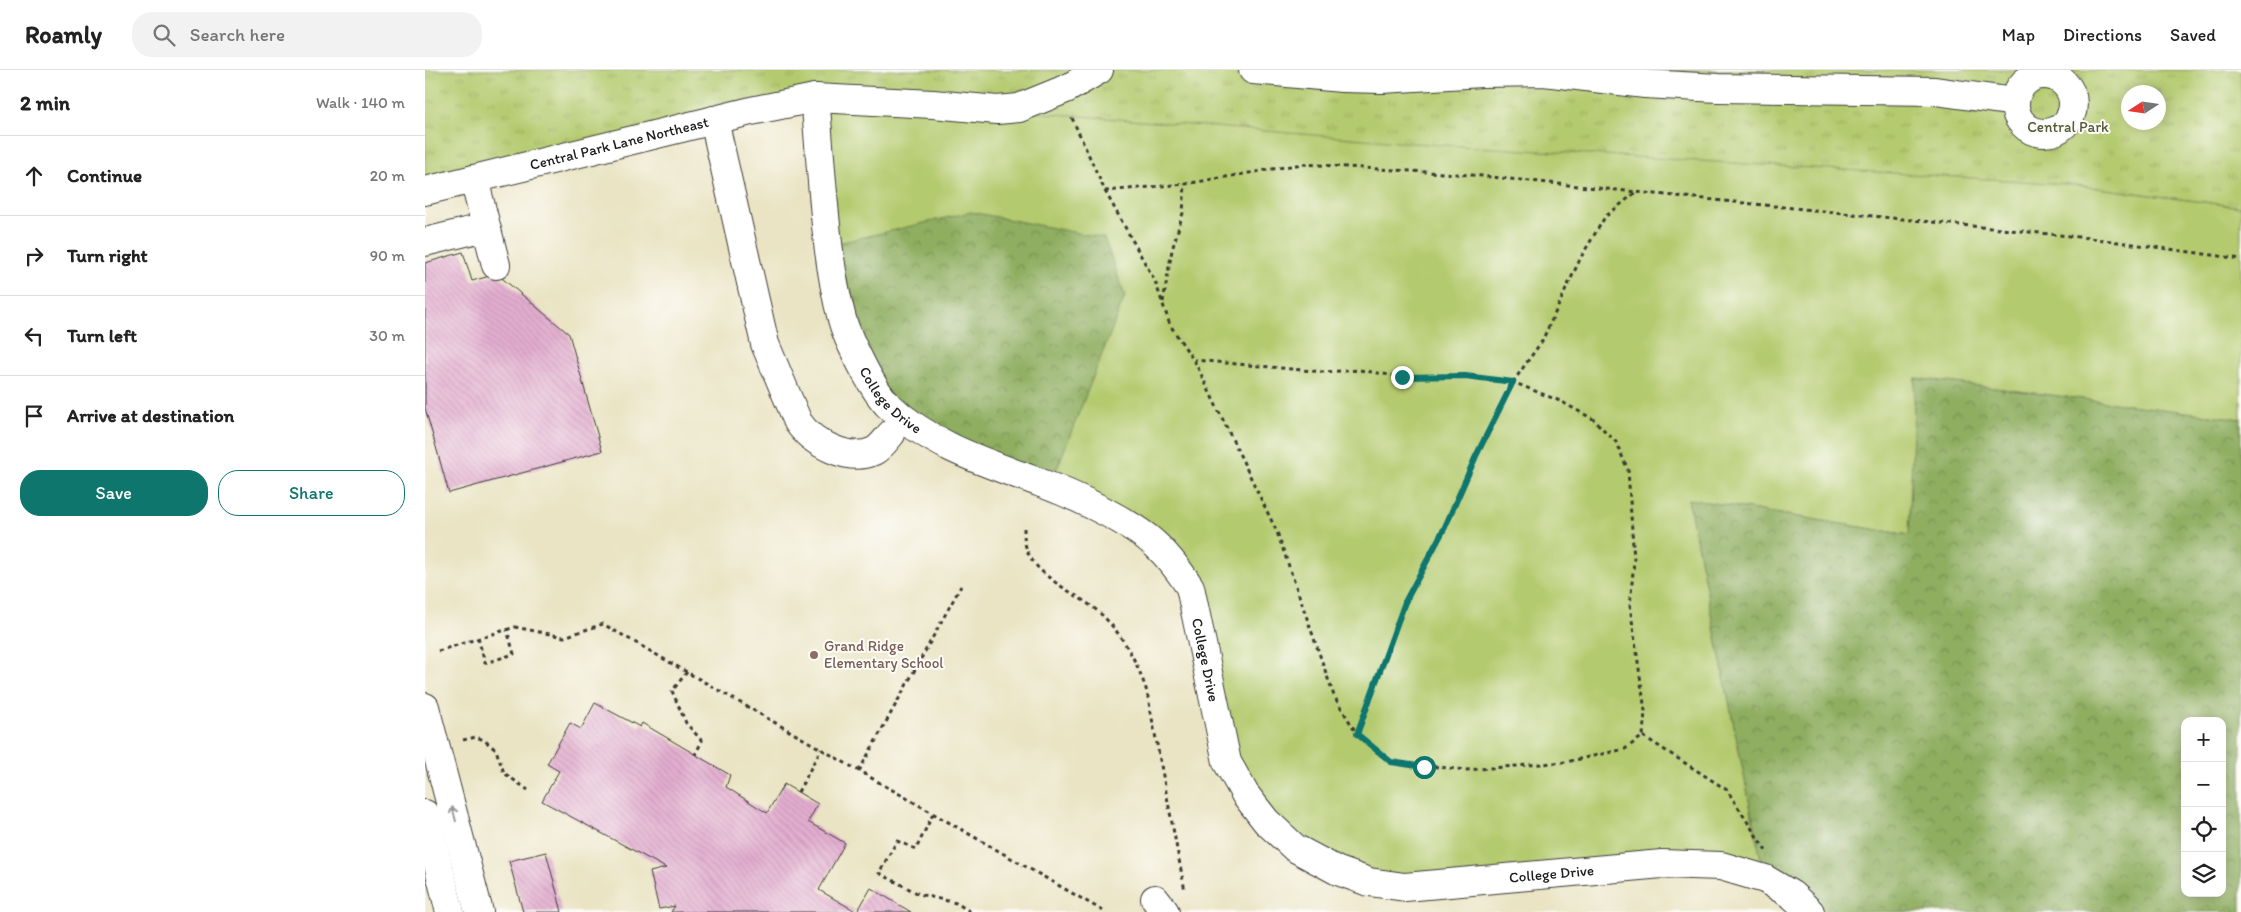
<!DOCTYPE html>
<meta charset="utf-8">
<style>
body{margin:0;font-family:Itim,sans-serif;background:#f2f2f2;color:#222}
.controls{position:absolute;right:15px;bottom:15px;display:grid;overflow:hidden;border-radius:10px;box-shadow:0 2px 12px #0003}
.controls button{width:45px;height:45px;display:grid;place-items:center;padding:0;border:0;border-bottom:1px solid #e0e0e0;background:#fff;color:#222;font:25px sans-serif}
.compass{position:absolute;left:1696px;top:15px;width:45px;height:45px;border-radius:50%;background:#fff;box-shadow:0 2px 12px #0003;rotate:258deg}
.stop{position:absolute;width:15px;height:15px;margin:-11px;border:4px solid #0f766e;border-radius:50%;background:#fff}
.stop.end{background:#0f766e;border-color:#fff;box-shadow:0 1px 5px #0008}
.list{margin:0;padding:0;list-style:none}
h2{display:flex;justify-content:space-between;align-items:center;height:65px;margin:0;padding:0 20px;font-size:21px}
h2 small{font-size:16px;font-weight:400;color:#767676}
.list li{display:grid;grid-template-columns:32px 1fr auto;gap:15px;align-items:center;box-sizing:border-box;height:80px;padding:0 20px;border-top:1px solid #e0e0e0}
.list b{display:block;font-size:19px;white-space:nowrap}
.list em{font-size:16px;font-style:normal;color:#767676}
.actions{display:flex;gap:10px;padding:15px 20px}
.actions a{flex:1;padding:11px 0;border:1px solid #0f766e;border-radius:20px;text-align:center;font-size:18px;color:#0f766e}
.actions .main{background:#0f766e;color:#fff}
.icon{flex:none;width:28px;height:28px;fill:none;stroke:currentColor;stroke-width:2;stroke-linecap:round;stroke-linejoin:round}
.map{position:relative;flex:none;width:1816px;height:842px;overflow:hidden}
header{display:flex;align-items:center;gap:30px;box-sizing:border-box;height:70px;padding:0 25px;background:#fff;border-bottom:1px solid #e0e0e0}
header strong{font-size:24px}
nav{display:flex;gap:28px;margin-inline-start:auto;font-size:18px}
.search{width:350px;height:45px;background:#f2f2f2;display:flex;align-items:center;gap:12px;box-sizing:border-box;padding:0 18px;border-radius:20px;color:#767676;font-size:19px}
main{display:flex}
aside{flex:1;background:#fff}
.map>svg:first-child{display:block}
.green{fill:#b4ca6e;stroke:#687345}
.forest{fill:url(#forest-crowns);stroke:#56653e;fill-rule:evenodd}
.park{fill:url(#park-tufts);stroke:#687345;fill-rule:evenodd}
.building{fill:url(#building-back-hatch)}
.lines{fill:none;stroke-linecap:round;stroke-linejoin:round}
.minor-casing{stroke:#3b3a35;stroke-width:30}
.path{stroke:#3b3a35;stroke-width:3;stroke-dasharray:4 4;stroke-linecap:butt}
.minor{stroke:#fff;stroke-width:28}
.oneway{stroke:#999}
.route{stroke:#0f766e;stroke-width:6}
.education-dot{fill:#8d6e63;stroke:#fdfcf7;stroke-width:2}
.labels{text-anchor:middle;stroke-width:4;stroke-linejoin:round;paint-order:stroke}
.park-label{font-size:15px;fill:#515939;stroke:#fdfcf7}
.street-label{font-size:15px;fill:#1c1c1c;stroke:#fdfcf7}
.education-label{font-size:15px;fill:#785e54;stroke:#fdfcf7;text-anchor:start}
</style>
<header>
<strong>Roamly</strong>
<div class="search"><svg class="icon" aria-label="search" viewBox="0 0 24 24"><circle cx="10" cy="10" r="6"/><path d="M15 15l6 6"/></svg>Search here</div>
<nav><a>Map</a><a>Directions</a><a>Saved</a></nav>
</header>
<main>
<aside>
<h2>2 min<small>Walk · 140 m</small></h2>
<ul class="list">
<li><svg class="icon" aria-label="ahead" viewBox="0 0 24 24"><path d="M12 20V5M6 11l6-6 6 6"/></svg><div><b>Continue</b></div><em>20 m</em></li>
<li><svg class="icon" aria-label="right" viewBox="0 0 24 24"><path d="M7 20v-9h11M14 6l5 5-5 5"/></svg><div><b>Turn right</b></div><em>90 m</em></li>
<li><svg class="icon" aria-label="left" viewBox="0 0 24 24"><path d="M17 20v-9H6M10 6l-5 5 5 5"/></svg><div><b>Turn left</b></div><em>30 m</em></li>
<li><svg class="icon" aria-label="arrive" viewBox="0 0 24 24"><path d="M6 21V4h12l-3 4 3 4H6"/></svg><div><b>Arrive at destination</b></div></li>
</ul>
<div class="actions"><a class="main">Save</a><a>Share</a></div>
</aside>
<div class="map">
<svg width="1816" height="842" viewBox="0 0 1816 842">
<defs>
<pattern id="forest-crowns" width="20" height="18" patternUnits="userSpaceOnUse" patternTransform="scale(1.25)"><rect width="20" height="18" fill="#8fae61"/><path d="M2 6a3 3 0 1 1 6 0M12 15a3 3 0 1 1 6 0" fill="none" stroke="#748d4f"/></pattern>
<pattern id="park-tufts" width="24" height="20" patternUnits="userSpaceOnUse" patternTransform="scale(1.25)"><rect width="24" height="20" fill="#b4ca6e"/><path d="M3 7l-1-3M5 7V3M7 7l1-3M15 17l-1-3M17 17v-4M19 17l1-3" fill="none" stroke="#9aad5f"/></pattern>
<pattern id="building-back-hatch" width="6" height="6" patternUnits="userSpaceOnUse" patternTransform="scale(1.25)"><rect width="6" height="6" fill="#e3aed0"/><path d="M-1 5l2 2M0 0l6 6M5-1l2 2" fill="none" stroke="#c295b2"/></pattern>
</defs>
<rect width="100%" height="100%" fill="#fdfcf7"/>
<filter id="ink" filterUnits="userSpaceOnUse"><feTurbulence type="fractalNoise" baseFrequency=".02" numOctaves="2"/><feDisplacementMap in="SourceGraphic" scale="10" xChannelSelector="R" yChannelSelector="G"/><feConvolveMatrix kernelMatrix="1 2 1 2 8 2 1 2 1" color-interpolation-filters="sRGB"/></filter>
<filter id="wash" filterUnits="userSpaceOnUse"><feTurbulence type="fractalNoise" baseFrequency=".0096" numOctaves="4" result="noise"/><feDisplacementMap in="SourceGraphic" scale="20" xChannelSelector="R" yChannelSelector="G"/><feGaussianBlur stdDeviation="1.12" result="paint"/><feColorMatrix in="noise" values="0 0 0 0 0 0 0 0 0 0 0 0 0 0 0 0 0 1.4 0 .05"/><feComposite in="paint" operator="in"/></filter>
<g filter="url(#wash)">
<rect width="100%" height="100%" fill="#eae4c4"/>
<path class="green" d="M390,28L594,38L1643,114L1816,137V349L1490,308L1485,465L1263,429L1340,809L1296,796L1048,811L913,801L820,724L765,517L646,424L405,175Z"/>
<g class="forest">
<path d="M546,142L679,168L700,226L625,416L462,334L405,175Z"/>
<path d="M1490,308L1816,349V842H1385L1340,809L1263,429L1484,465ZM1760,651H1797V823H1760Z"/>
</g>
<path class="park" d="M0,0H1816V137L1643,114L987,73L508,34L440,30L0,122ZM1704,22H1734V52H1704Z"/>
<g id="blocks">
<g class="building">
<path d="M38,182L47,211L72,204L144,264L177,381L24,423L0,338V193Z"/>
<path d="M170,633L215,657L217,653L305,705L301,717L342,743L359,714L393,734L383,752L420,773L394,820L432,842L446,818L486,842H246L250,836L234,839L225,802L241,798L117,731L134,701L122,694L145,653L156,659Z"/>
<path d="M121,782L137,842H98L84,791Z"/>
</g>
</g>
</g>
<g filter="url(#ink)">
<use href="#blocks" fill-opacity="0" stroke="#3b3a35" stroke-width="1"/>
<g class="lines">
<defs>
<g id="minor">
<path d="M828,0L917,8L957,9L1057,3L1119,2L1220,14L1293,18L1510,21L1590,32"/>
<circle cx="1619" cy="34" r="29"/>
<path id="s1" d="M390,28C397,98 399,182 417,249C422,267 431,284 440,301C446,312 454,326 463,335C506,376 562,393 616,413C649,425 707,452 732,476C745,488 755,502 765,517L802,692L820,724L841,751L870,778L913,801L944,812L980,817L1237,794L1296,796L1340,809L1367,825L1385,842"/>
<path d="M289,50L340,274L373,352C387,373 424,393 449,381C455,378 461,370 466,364"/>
<path d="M49,109L71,195"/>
<path id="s2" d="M0,121L326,41L390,28L508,34L572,40L594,38L643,18L674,0"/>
<path d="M0,172L61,157"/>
<path d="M0,637L54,842"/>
<path d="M0,744L25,842"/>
<path d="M730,829L740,842"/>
</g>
</defs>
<use href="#minor" class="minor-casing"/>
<g class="path">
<path d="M647,48L680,121L760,114L877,94L1047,105L1211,122L1664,168L1816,189"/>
<path d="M680,121L730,211L745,255L771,294L852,462L909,626L932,664L966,692L1041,700L1141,692L1200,679L1218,666L1220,641L1205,536L1209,490L1203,400L1191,372L1168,349L1135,331L1088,312L1040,306L977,307L935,300L899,302L769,290"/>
<path d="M738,232L747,180L758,143L760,114"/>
<path d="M599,458C599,464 599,471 601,477C610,510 658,524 680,548C700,569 713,594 722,622L760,821"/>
<path d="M53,568L60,593L89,584L82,560"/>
<path d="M13,581L90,557L139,567L178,554L680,842"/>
<path d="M262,602L247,621L261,653L277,671L270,685"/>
<path d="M933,663L980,532L1020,457L1051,386L1088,312L1117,271L1156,187L1180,147L1211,122"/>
<path d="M1218,666L1302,720L1341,781"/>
<path d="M38,670L51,667L59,670L71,680L79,703L103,720"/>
<path d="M434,701L536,516"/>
<path d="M373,722L396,679"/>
<path d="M508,744L491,779L472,771L454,803L494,824L531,833L546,842"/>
</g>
<use href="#minor" class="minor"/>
</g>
<defs><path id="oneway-shaft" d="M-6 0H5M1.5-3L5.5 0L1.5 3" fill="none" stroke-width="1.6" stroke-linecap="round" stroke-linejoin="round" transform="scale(1.25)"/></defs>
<use class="oneway" href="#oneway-shaft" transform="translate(29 744) rotate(-105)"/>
</g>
<g class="lines" filter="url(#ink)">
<path class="route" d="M977,307L1040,306L1088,312L1051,386L1020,457L980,532L932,664L966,692L999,697"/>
</g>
<circle class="education-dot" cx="389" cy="585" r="5"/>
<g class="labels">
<g class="park-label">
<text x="1643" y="62">Central Park</text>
</g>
<g class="street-label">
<text dy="5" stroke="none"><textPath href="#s2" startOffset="200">Central Park Lane Northeast</textPath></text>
<text dy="5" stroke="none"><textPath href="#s1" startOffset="319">College Drive</textPath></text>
<text dy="5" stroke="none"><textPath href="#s1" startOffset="754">College Drive</textPath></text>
<text dy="5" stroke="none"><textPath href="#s1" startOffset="1234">College Drive</textPath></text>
</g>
<g class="education-label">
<text x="399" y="581">Grand Ridge<tspan x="399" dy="17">Elementary School</tspan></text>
</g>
</g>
</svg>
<div class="controls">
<button>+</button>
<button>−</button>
<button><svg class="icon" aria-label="locate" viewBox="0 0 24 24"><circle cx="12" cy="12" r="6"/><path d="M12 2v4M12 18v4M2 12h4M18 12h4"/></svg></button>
<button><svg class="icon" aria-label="layers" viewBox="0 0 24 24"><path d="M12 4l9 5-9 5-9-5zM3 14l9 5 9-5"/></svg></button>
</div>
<svg class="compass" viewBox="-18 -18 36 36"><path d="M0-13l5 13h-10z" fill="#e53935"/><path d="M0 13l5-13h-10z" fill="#767676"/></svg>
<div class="stop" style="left:999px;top:697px"></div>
<div class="stop end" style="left:977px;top:307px"></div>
</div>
</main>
